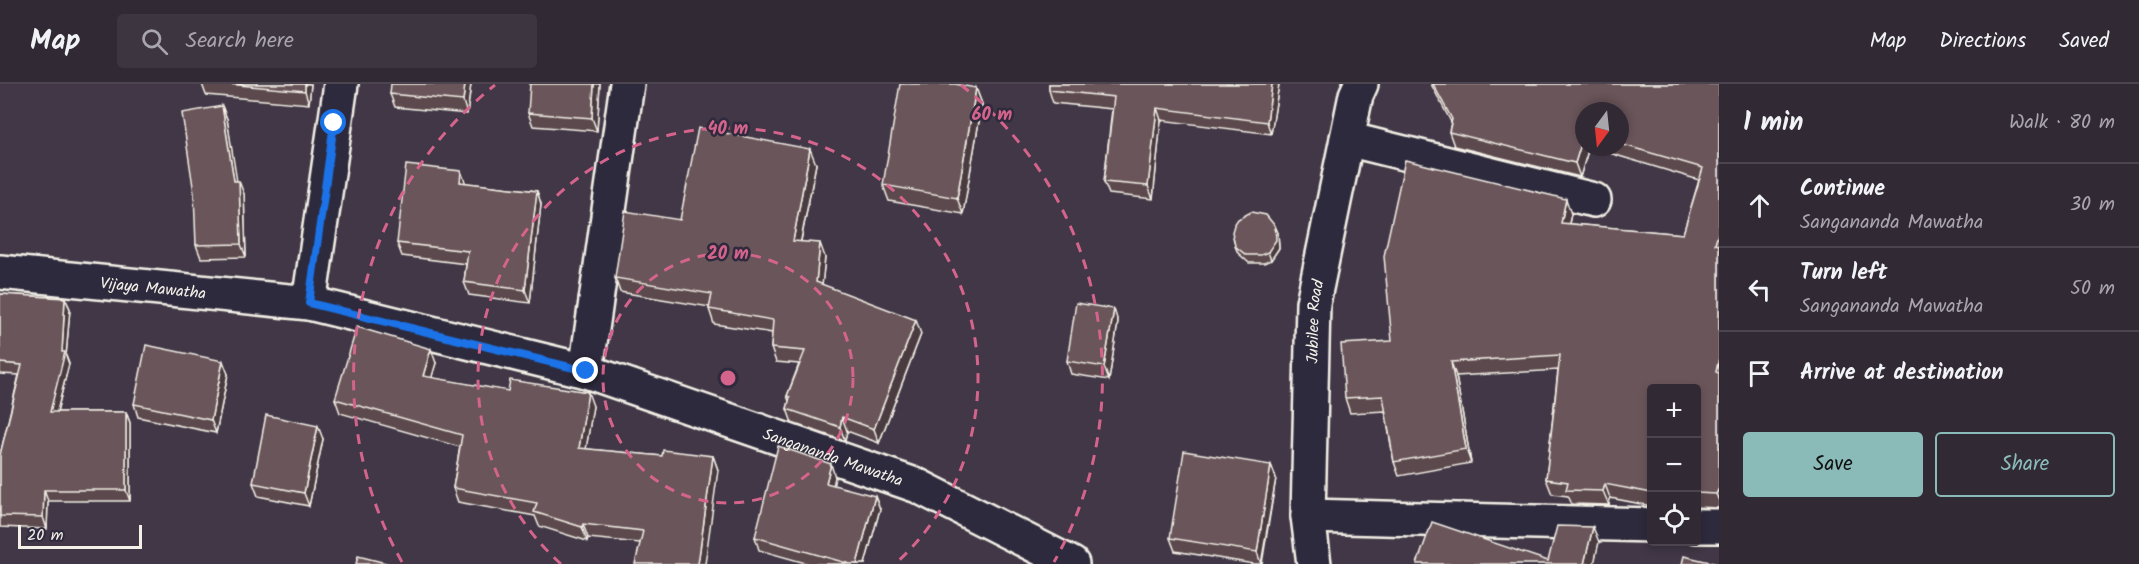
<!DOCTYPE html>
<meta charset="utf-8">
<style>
body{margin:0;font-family:Kalam,sans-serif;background:#3d3540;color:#f1f3f6}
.controls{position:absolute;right:18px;bottom:18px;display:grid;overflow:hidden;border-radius:6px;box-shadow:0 3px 9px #0003}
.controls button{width:54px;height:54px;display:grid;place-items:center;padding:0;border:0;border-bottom:2px solid #4c454f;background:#312934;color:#f1f3f6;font:30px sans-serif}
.compass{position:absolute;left:1575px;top:18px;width:54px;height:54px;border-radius:50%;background:#312934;box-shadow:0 3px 9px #0003;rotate:195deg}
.scale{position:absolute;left:18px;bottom:15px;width:124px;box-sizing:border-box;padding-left:6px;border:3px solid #f4f1e8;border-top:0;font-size:16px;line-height:21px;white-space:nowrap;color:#f4f1e8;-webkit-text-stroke:4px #2f2a3d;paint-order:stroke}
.stop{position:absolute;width:18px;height:18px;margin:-14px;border:4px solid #1a73e8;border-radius:50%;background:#fff}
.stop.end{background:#1a73e8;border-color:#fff;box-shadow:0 2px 6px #0008}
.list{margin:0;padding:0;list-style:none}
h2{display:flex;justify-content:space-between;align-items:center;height:78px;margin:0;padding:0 24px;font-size:26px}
h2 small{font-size:20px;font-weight:400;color:#a8a6ac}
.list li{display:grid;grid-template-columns:39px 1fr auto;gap:18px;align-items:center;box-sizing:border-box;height:84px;padding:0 24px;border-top:2px solid #4c454f}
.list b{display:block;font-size:22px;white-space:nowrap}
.list p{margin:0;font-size:20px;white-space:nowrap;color:#a8a6ac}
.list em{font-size:20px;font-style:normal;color:#a8a6ac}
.actions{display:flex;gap:12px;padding:18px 24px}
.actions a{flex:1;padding:14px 0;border:2px solid #8bbbb9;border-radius:6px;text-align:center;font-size:21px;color:#8bbbb9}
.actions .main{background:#8bbbb9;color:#111}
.icon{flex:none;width:33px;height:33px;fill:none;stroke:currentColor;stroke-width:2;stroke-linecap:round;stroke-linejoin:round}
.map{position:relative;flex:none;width:1719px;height:480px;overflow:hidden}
header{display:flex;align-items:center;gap:36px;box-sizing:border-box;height:84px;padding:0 30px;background:#312934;border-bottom:2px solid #4c454f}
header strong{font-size:28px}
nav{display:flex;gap:33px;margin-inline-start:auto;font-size:21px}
.search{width:420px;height:54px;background:#3d3540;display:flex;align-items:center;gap:15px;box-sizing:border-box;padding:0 21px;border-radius:6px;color:#a8a6ac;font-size:22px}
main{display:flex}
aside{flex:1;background:#312934}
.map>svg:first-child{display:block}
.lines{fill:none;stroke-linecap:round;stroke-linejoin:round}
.street-casing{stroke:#f4f1e8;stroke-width:38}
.street{stroke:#2f2a3d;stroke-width:33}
.wall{fill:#5b484d;stroke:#f4f1e8;stroke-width:1.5;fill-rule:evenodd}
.shaded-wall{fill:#4a3b3f;stroke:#f4f1e8;stroke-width:1.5}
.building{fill:#6a545a;stroke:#f4f1e8;stroke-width:1.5}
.route{stroke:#1a73e8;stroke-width:8}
.ring{fill:none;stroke:#d4648c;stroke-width:3;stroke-dasharray:10 8}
.labels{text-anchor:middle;stroke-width:5;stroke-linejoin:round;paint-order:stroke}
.street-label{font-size:16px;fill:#f4f1e8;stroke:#2f2a3d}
.centre{fill:#d4648c;stroke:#2f2a3d;stroke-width:3}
.ring-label{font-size:18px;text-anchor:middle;font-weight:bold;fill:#d4648c;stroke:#2f2a3d;stroke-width:5;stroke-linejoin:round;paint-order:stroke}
</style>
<header>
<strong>Map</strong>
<div class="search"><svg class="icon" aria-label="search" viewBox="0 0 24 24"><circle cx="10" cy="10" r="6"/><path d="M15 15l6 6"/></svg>Search here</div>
<nav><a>Map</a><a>Directions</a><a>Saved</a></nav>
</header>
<main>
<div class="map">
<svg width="1719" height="480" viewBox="0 0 1719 480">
<rect width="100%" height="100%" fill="#413746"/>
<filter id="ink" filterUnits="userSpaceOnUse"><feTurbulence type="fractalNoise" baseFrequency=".0167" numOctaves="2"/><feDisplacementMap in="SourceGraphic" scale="12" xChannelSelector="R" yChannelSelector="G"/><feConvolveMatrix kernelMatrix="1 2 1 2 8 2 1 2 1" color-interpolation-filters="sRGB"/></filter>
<g filter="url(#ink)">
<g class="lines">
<defs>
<g id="street">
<path id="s1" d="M341,0L309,219L586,287L918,402L1072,480"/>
<path d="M1347,55L1594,116"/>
<path id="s2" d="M0,188L309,219"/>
<path d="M586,287L627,0"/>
<path d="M1308,432L1652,441"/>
<path d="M1696,442H1719"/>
<path id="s3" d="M1314,480L1308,432L1313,219L1356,11L1361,0"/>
</g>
</defs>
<use href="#street" class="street-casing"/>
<use href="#street" class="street"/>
</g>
<g class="wall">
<path d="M202,0H311L309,20L206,11Z"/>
<path d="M471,0L467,30L395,23L390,10Z"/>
<path d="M600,0L597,47L533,42L528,29Z"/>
<path d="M1049,0H1279L1271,50L1161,36L1153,115L1109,110L1104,98L1112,25L1053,19L1049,6Z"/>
<path d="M1431,0H1719V424L1696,423V304H1652V422L1610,414L1609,421L1572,420L1568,412L1552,410L1546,395L1558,286L1456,292L1471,379L1399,392L1394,378L1385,327L1350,329L1345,314L1392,257L1571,130L1569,140L1683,150L1699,96L1589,63L1580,93L1454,62L1449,48L1451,38ZM1584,27H1620V63H1584Z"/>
<path d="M976,4L982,20L963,130L889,117L883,101Z"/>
<path d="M222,22L227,35L236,97L244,110L246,173L201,174L196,161Z"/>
<path d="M816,80L801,157L825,173L822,201L921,250L879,359L847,347L845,357L792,339L787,325L789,317L787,312L799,280L776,278L771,264L772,249L714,240L709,225L710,223L620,208L615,194L680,136Z"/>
<path d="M465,99L537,107L541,120L530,219L469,211L464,198L466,180L402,172L397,159Z"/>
<path d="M1275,142L1278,149L1279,164L1271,176L1264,179H1249L1238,169L1235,162Z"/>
<path d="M0,210L65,214L70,225L66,272L69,280L57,328H126L130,339V417H48L47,445L0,443V371L19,291L0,290Z"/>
<path d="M1118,238L1109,296L1071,290L1067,277Z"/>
<path d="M436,279L431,294L593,322L586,365L662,372H713L718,386L640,459L588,454L587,457L539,442L535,432L458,418L453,404L460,363L340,329L335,315Z"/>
<path d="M228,290L216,349L138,333L134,320Z"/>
<path d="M323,355L309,422L258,412L253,399Z"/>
<path d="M1271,381L1276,394L1262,480H1254L1175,467L1170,454Z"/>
<path d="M835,393L833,401L880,425L865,480H809L759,466L755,453Z"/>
</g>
<g class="shaded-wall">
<path d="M305,0H311L309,20L305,7Z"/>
<path d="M465,0H471L467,30L463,17Z"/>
<path d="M594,0H600L597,47L592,34Z"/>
<path d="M1272,0H1279L1271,50L1267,38Z"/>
<path d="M976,4L982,20L963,130L957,114Z"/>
<path d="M222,22L227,35L239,110L234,97Z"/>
<path d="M1157,24L1161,36L1153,115L1148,102Z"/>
<path d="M1584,50V63H1589L1580,93L1575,79Z"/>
<path d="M810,65L816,80L798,171L793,157Z"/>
<path d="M461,87L466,100L460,98Z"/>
<path d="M239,97L244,110L246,173L241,160Z"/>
<path d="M537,107L541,120L530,219L525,206Z"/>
<path d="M1566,115L1571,130L1566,153L1561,139Z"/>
<path d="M1275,142L1278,149L1279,164L1271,176L1268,168Z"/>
<path d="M1719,147V171L1715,160Z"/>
<path d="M820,159L825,173L821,212L816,198Z"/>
<path d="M65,214L70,225L66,272L69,280L54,339L50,328L62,268Z"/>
<path d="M1114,225L1118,238L1109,296L1104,283Z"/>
<path d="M916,236L921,250L879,359L874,345Z"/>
<path d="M431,265L436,279L428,306L423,292Z"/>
<path d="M1719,274V296L1716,288Z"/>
<path d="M223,277L228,290L216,349L211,336Z"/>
<path d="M1451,278L1456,292L1471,379L1466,365Z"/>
<path d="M588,308L593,322L584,378L579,364Z"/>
<path d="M126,328L130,339V417L126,406Z"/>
<path d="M842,333L847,347L845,357L840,343Z"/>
<path d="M318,342L323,355L309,422L304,409Z"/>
<path d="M713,372L718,386L705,480H698Z"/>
<path d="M831,380L835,393L831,412L826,399Z"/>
<path d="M1271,381L1276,394L1261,480L1257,468Z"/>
<path d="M1605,400L1610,414L1609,421L1603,407Z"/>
<path d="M1719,404V417L1716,410Z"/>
<path d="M44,406L48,417L47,445L43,433Z"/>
<path d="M875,412L880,425L865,480H857Z"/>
<path d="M583,440L588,454L587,457L582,443Z"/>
<path d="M1593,443L1599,458L1594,480H1584Z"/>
</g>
<g class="building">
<path d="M227,0H305V7Z"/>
<path d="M391,0H465L463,17L390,10Z"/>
<path d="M530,0H594L592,34L528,29Z"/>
<path d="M900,0H955L976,4L957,114L883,101Z"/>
<path d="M1049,0H1272L1267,38L1157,24L1148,102L1104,98L1114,13L1049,6Z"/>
<path d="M1433,0H1719V147L1715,160L1719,161V274L1716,288L1719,289V404L1716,410L1696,409V304H1652V409L1605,400L1603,407L1566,406L1568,398L1546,395L1560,271L1451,278L1466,365L1394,378L1383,312L1345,314L1341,260L1392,257L1384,172L1405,76L1566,115L1561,139L1683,150L1703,84L1620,60V27H1584V50L1575,79L1449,48L1452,35Z"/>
<path d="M222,22L234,97H239L241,160L196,161L194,109L182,29Z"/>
<path d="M698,44L810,65L793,157L820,159L816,198L916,236L874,345L842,333L840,343L787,325L790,313L787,312L805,267L771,264L773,236L709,225L712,210L615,194L625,127L680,136Z"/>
<path d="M406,81L461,87L460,98L537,107L525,206L464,198L468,167L397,159Z"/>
<path d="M1251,128L1266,131L1275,142L1276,156L1268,168L1261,171H1246L1235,162L1232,148L1234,141L1238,135Z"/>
<path d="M0,210L65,214L62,268H65L50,328H126V406H44L43,433L0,432V371L22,281L0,279Z"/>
<path d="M1076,219L1114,225L1104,283L1067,277Z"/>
<path d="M357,243L431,265L423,292L508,307L510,296L588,308L579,364L662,372L663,366L713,372L698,480H635L643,447L583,440L582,443L534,428L537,419L453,404L462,351L335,315Z"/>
<path d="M146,261L223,277L211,336L134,320Z"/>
<path d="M266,331L318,342L304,409L253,399Z"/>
<path d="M778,362L831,380L826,399L875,412L857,480H850L755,453Z"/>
<path d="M1184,367L1271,381L1257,468L1170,454Z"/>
<path d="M1432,438L1548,477L1557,442L1593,443L1584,480H1417Z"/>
<path d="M358,472L390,480H356Z"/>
<path d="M1684,472L1718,480H1682Z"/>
</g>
</g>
<g class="lines" filter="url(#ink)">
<path class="route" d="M334,39L309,219L586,287"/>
</g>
<g class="ring">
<circle cx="728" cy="294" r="125"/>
<path d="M561 480A250 250 0 1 1 895 480"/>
<path d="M402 478A374 374 0 0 1 495 1M961 1A374 374 0 0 1 1054 478"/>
</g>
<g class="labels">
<g class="street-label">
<text dy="6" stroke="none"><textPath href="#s2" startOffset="154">Vijaya Mawatha</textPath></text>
<text dy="6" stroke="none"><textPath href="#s3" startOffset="243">Jubilee Road</textPath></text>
<text dy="6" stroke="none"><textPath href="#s1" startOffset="768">Sangananda Mawatha</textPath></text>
</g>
</g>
<circle cx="728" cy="294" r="9" class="centre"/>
<g class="ring-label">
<text x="992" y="36">60 m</text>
<text x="728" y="50">40 m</text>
<text x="728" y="175">20 m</text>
</g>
</svg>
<div class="controls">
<button>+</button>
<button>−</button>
<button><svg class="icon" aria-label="locate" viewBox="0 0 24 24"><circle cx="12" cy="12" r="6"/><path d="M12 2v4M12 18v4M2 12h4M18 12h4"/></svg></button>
</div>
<svg class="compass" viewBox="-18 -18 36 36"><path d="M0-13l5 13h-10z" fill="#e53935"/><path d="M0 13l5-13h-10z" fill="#a8a6ac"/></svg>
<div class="scale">20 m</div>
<div class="stop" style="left:334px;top:39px"></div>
<div class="stop end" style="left:586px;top:287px"></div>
</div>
<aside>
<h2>1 min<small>Walk · 80 m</small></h2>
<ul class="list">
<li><svg class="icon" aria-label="ahead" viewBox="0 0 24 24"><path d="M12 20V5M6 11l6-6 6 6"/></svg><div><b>Continue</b><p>Sangananda Mawatha</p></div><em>30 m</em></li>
<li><svg class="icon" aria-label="left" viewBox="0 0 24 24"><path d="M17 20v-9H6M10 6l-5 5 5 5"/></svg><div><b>Turn left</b><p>Sangananda Mawatha</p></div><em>50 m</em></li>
<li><svg class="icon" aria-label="arrive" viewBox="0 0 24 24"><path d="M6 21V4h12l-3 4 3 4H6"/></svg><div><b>Arrive at destination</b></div></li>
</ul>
<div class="actions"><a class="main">Save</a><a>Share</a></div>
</aside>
</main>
